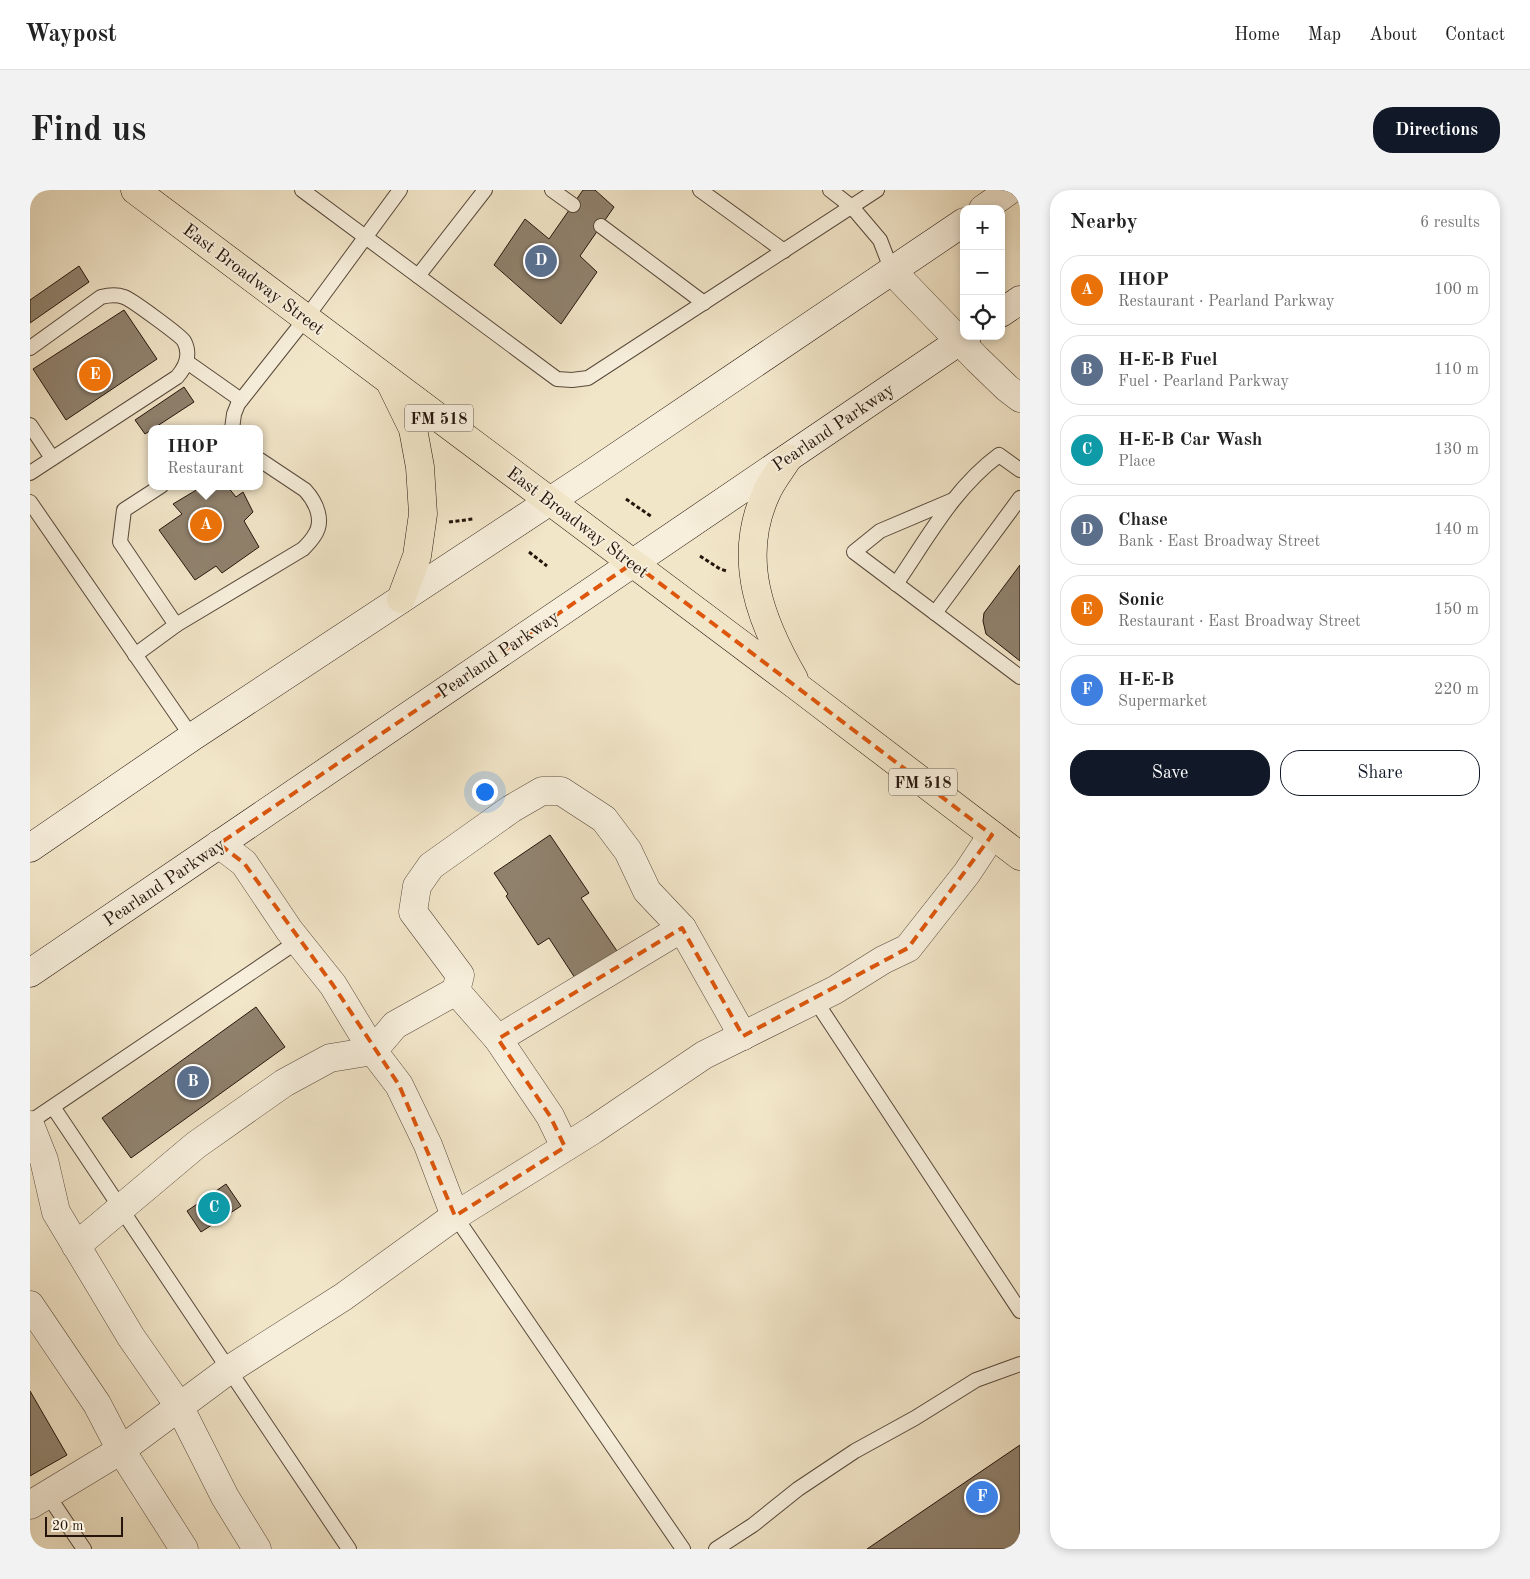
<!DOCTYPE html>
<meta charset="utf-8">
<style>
body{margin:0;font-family:"Old Standard TT",serif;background:#f2f2f2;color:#222}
.controls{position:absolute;right:15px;top:15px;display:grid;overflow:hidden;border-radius:10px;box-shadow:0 2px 8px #0003}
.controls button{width:45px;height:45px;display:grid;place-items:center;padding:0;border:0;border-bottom:1px solid #e0e0e0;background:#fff;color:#222;font:25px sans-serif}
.scale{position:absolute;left:15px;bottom:12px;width:78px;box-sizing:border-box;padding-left:5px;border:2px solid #25150c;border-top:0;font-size:14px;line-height:18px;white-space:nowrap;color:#25150c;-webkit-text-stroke:4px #f7efdc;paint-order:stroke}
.you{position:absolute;left:454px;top:601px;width:18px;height:18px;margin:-12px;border:4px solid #fff;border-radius:50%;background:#1a73e8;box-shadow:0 0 0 8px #1a73e833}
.badge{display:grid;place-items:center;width:32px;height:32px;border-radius:50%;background:#111827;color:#fff;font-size:16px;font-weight:700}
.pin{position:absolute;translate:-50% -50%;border:2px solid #fff;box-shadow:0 1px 5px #0006}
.popup{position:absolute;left:118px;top:235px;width:115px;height:65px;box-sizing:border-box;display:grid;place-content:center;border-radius:10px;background:#fff;filter:drop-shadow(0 1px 4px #0005);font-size:16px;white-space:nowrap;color:#767676}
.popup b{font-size:19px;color:#222}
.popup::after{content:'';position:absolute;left:50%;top:100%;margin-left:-10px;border:10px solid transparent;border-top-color:#fff}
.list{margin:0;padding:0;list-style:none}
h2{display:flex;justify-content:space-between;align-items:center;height:65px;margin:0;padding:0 20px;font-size:21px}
h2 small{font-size:16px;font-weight:400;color:#767676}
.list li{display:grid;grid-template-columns:32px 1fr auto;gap:15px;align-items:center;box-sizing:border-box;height:70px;margin:0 10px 10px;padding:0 10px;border:1px solid #e0e0e0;border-radius:20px}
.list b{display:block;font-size:19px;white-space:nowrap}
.list p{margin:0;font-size:16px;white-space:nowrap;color:#767676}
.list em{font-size:16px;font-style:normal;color:#767676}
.actions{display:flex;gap:10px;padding:15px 20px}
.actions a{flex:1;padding:11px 0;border:1px solid #111827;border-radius:20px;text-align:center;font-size:18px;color:#111827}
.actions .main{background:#111827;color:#fff}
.icon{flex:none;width:28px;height:28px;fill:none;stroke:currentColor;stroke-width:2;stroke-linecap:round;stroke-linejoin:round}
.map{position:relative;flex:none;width:990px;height:1359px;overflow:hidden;border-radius:20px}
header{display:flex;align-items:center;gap:30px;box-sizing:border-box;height:70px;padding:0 25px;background:#fff;border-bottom:1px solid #e0e0e0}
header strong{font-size:24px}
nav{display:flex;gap:28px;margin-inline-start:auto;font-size:18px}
.intro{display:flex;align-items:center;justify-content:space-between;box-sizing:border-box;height:120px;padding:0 30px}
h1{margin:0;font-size:35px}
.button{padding:12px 22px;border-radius:20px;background:#111827;color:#fff;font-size:18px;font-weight:700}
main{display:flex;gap:30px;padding:0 30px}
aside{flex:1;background:#fff;border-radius:20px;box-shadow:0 2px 8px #0003}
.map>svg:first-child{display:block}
.building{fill:#90826e;stroke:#25150c}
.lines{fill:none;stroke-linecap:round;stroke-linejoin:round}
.lane-casing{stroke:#58493b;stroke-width:16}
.street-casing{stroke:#58493b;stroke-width:29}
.secondary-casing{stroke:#25150c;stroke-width:29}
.primary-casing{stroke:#25150c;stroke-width:29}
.path{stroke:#25150c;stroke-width:3;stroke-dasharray:4 2.5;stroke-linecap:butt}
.lane{stroke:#f7efdc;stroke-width:14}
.street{stroke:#f7efdc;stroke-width:28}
.secondary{stroke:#f7efdc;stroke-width:28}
.primary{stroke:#f2e6c9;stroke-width:28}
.marked{fill:none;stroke:#de560c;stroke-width:4;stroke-dasharray:10 6;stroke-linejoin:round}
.labels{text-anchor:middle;stroke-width:4;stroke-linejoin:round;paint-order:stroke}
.shield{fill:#f7efdc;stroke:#64564a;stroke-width:1}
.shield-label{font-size:16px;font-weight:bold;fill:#25150c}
.street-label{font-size:18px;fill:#25150c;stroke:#f7efdc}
</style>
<header>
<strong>Waypost</strong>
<nav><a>Home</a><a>Map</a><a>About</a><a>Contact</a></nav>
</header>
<div class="intro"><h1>Find us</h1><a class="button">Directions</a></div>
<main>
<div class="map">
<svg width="990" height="1359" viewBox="0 0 990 1359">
<rect width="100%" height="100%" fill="#f2e6c9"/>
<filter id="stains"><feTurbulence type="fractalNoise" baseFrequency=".004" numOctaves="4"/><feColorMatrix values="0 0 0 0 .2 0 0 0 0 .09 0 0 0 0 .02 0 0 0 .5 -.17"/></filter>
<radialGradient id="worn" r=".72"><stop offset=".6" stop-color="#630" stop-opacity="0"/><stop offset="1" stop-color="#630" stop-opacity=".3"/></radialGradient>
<g class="building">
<path d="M553,0H565L584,17L550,66L567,82L531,134L464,75L495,29L519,49Z"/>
<path d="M49,76L59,92L0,133V110Z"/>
<path d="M94,120L127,169L36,230L3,179Z"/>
<path d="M154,197L164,212L115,244L105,230Z"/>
<path d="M173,296H197L206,307L213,302L223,322L214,331L229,357L192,383L186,376L165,390L129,340L152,324L143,314Z"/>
<path d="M990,375V471L956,444L953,431L954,423Z"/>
<path d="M520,645L559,703L551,708L587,761L545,788L519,748L508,755L476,706L478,704L464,683Z"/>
<path d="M226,817L255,857L101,968L72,928Z"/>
<path d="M196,994L211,1016L171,1042L157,1021Z"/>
<path d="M0,1201L37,1265L0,1286Z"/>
<path d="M990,1255V1359H837Z"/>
</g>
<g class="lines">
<defs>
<g id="lane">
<path d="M272,0L527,189L542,190L558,188L847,0"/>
<path d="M522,0L543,15"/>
<path d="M670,0L754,61"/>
<path d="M800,0L822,17L850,50L862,81"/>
<path d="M571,36L674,113"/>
<path d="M388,86L455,0"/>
<path d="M0,158L71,107C79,105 86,104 94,107C101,109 151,146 154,151C161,164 156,177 147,187L0,283"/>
<path d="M157,172L211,210"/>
<path d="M0,235L22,268"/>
<path d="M202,239L204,224L208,214L276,128L370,0"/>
<path d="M923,310L850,341L824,362L990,487"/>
<path d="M0,312L162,547"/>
<path d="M866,394C897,349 924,298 969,265L990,280"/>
<path d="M905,423L990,308"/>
<path d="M146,435L273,359C277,355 281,351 284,346C295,331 286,312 275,300L230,270"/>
<path d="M105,465L146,435L90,352L94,320L131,296"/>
<path d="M785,810L990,1121"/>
<path d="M23,917L319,1359"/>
<path d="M0,932L268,751"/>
<path d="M425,1026L653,1359"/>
<path d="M17,1304L54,1359"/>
<path d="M686,1359L723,1335L768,1299L825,1261L885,1228L946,1190L990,1174"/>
</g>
<g id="street">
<path d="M862,81L947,169L977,198L990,208"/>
<path d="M189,654L214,673L259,740L303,795L343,861L369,895L398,955L425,1026"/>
<path d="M426,801L468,849L520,926L535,957"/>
<path d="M468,849L652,738"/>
<path d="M0,935L14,970L26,1022L101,1147L149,1216L195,1307L227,1359"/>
<path d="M46,1056L166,955L254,893L300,868L343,861L365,835L426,801L430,785L383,722L387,696L401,676L481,619L512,601H531L574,629L598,661L617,701L652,738L713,846"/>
<path d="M0,1115L67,1214L91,1260L200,1179L313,1107L425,1026L563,940L674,865L805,800L853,770L878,758L937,683L962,645"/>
<path d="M0,1315L91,1260L154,1359"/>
</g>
<g id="secondary">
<path d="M953,19L980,0"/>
<path d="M971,123L990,110"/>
<path d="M0,658L162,547L561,284L934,32"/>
<path d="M0,783L937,146"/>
</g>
<g id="primary">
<path d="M105,0L768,497L990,666"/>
<path d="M361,194L383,239L390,277L393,324L387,366L371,409"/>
<path d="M758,268C751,280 741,291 736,304C706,369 731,432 764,489"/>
</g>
</defs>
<use href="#lane" class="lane-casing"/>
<use href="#street" class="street-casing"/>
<use href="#secondary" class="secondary-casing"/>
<use href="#primary" class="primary-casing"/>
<g class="path">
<path d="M596,309L622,327"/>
<path d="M419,332L443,329"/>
<path d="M499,362L517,376"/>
<path d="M670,366L690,379L697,381"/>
</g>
<use href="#lane" class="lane"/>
<use href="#street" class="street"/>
<use href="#secondary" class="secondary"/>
<use href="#primary" class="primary"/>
</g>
<path class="marked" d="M603,373L962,645L878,758L713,846L652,738L468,849L520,926L535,957L425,1026L369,895L303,795L214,673L189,654Z"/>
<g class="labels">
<g class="shield">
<rect x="375" y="214.5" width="68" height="27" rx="4"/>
<rect x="859" y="578.5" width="68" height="27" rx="4"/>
</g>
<g class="shield-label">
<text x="409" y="234">FM 518</text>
<text x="893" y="598">FM 518</text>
</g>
<g class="street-label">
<text transform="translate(224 89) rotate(37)" y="6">East Broadway Street</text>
<text transform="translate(803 237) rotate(-34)" y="6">Pearland Parkway</text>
<text transform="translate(548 332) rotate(37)" y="6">East Broadway Street</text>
<text transform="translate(468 464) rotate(-34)" y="6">Pearland Parkway</text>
<text transform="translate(134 692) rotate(-34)" y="6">Pearland Parkway</text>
</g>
</g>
<rect width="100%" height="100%" filter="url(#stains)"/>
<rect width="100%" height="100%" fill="url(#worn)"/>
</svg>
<div class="controls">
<button>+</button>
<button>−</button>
<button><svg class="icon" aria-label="locate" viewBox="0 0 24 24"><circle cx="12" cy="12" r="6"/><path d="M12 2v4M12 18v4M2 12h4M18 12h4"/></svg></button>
</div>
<div class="scale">20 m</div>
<div class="you"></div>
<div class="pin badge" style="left:176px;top:335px;background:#e8710a">A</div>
<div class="popup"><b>IHOP</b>Restaurant</div>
<div class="pin badge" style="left:163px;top:892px;background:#5c6f8a">B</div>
<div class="pin badge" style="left:184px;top:1018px;background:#0f9aa8">C</div>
<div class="pin badge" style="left:511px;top:71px;background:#5c6f8a">D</div>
<div class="pin badge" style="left:65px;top:185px;background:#e8710a">E</div>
<div class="pin badge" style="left:952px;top:1307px;background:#3f7fe0">F</div>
</div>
<aside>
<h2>Nearby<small>6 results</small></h2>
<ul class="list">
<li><span class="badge" style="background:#e8710a">A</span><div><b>IHOP</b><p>Restaurant · Pearland Parkway</p></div><em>100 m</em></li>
<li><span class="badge" style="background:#5c6f8a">B</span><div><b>H-E-B Fuel</b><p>Fuel · Pearland Parkway</p></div><em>110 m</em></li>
<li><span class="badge" style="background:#0f9aa8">C</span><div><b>H-E-B Car Wash</b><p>Place</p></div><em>130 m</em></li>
<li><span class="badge" style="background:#5c6f8a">D</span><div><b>Chase</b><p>Bank · East Broadway Street</p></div><em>140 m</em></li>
<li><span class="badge" style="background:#e8710a">E</span><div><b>Sonic</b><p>Restaurant · East Broadway Street</p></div><em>150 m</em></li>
<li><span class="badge" style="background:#3f7fe0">F</span><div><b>H-E-B</b><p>Supermarket</p></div><em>220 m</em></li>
</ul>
<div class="actions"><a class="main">Save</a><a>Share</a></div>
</aside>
</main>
